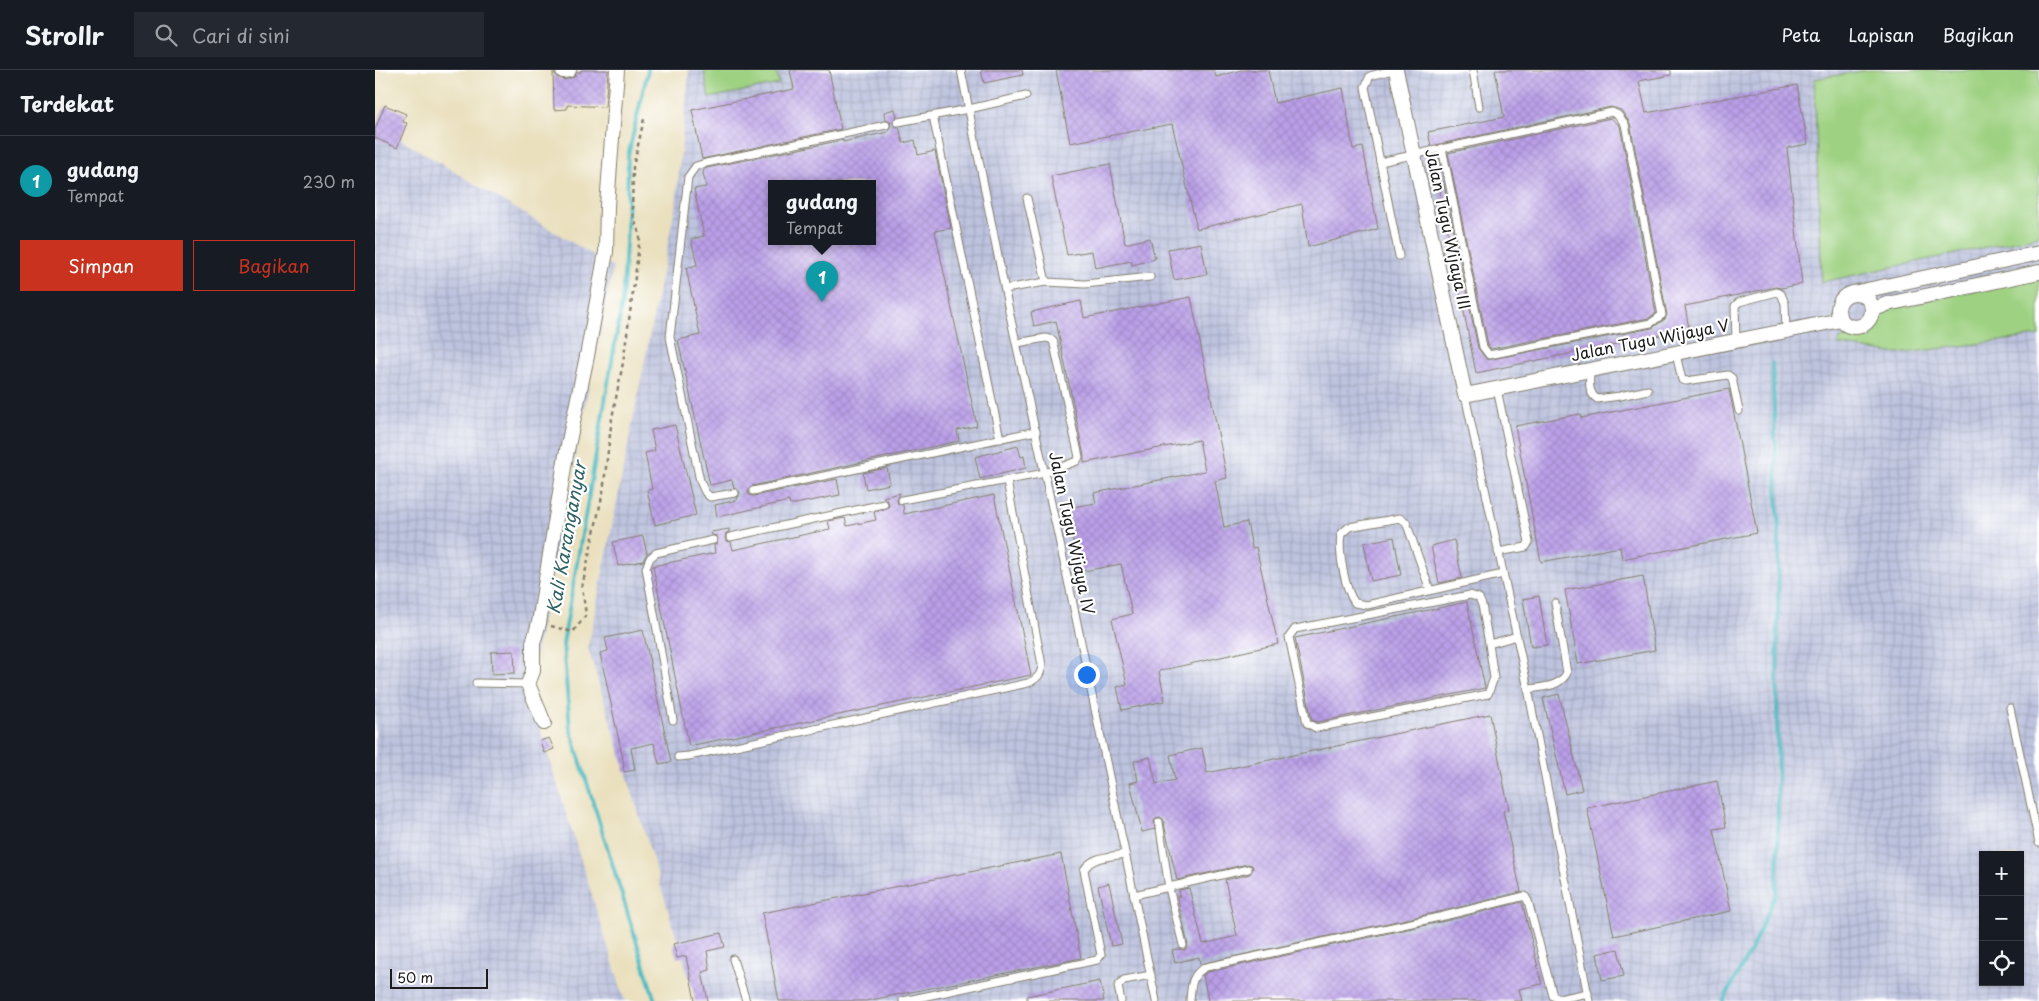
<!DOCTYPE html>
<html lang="id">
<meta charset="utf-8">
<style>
body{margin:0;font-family:"Playpen Sans",sans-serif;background:#242831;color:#f1f3f6}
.controls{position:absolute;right:15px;bottom:15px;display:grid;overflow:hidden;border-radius:0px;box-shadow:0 1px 4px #0004}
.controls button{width:45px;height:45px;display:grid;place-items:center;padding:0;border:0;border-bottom:1px solid #363941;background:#171b24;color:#f1f3f6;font:25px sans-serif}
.scale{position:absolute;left:15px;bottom:12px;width:98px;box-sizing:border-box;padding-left:5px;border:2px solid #1c1c1c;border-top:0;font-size:14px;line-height:18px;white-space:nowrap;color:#1c1c1c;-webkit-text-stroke:4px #fff;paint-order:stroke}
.you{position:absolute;left:711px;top:604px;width:18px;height:18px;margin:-12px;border:4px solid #fff;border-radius:50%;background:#1a73e8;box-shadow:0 0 0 8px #1a73e833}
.badge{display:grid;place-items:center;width:32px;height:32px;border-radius:50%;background:#c8321e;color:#fff;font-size:16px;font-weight:700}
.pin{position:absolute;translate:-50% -41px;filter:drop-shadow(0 1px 2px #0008)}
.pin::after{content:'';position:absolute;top:26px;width:18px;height:15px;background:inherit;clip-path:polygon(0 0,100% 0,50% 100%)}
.popup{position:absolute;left:393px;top:110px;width:108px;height:65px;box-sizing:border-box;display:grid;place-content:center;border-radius:0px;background:#171b24;filter:drop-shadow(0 1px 4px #0005);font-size:16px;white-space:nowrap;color:#9ea1a6}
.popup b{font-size:19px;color:#f1f3f6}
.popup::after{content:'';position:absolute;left:50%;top:100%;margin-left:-10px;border:10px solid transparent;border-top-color:#171b24}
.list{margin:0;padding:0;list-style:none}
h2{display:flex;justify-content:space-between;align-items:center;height:65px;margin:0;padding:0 20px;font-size:21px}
h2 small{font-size:16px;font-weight:400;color:#9ea1a6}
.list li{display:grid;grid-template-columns:32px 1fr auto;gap:15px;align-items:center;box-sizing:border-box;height:90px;padding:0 20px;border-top:1px solid #363941}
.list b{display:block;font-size:19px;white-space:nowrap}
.list p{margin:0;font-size:16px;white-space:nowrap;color:#9ea1a6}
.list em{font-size:16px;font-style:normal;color:#9ea1a6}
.actions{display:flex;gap:10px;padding:15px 20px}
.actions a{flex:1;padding:11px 0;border:1px solid #c8321e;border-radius:0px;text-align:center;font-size:18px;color:#c8321e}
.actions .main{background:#c8321e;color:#fff}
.icon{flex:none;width:28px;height:28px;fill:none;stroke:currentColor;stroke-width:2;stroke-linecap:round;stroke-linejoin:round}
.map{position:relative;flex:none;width:1664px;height:931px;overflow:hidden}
header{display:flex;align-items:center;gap:30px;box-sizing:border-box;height:70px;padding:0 25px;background:#171b24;border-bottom:1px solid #363941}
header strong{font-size:24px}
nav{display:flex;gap:28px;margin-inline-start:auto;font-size:18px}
.search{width:350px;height:45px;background:#242831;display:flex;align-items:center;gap:12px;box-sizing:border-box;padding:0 18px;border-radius:0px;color:#9ea1a6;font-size:19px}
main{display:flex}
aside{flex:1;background:#171b24}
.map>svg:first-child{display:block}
.industrial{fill:url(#industrial-grid);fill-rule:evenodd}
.green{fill:#9ed181;stroke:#5d764e}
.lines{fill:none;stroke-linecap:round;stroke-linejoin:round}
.stream{stroke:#47b7bd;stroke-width:4}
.building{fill:url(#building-cross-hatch);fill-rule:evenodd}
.service-casing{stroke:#837e6d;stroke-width:9}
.minor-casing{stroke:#837e6d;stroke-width:16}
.path{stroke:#837e6d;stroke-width:2.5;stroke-dasharray:4 4;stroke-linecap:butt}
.service{stroke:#fff;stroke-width:7}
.minor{stroke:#fff;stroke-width:14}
.labels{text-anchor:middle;stroke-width:4.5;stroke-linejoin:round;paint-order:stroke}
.street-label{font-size:16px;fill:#1c1c1c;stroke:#fff}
.water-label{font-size:18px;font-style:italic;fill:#2f6264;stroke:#fff}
</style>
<header>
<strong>Strollr</strong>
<div class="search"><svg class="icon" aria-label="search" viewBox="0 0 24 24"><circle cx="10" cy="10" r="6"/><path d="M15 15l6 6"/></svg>Cari di sini</div>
<nav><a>Peta</a><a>Lapisan</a><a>Bagikan</a></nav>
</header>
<main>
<aside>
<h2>Terdekat<small></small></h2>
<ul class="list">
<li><span class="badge" style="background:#0f9aa8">1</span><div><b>gudang</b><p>Tempat</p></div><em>230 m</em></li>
</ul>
<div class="actions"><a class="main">Simpan</a><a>Bagikan</a></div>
</aside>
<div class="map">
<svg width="1664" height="931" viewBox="0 0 1664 931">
<defs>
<pattern id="industrial-grid" width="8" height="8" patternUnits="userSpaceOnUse" patternTransform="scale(1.25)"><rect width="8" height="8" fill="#bdc3de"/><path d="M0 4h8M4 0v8" fill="none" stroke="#a2a7be"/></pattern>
<pattern id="building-cross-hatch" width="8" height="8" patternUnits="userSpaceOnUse" patternTransform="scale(1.25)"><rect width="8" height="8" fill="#ba9fe8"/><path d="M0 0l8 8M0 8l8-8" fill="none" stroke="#9f88c6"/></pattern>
</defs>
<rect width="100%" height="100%" fill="#fff"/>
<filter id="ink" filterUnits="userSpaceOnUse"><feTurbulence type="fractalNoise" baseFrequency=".02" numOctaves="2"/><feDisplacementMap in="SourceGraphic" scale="10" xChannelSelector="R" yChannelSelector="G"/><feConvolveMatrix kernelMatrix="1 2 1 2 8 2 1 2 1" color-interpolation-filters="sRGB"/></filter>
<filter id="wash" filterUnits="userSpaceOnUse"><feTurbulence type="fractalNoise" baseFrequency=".0096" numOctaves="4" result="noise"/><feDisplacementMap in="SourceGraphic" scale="20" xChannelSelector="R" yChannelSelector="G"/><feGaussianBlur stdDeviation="1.12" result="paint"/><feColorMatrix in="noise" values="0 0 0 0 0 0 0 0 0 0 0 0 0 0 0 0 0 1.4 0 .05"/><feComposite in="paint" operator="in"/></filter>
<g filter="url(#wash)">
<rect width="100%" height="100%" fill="#eae0be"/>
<g class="industrial">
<path d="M314,0H1664V931H321L213,578L301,132ZM397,113H497V171H397ZM1608,785H1645V912H1608Z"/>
<path d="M0,54L238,197L153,621L250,931H0Z"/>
</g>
<g class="green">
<path d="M329,0H401L404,14L334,28Z"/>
<path d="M1493,0H1664V166L1447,212L1439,9Z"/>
<path d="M1664,207V266L1523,284L1463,275V271C1467,268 1473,267 1478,265C1494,260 1502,254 1510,239Z"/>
</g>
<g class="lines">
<g class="stream">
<path d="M273,0L253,86L252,160L247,233L188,574L195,658L280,931"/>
<path d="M1348,931L1376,880L1401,823L1403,784L1402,610L1404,466L1397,293"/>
</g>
</g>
<g id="blocks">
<g class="building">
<path d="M206,0H233L230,37L192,35V39L179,40L178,1L182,7L189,10L199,7L202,2H206Z"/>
<path d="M415,0H454L466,59L327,89L317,40L419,19Z"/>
<path d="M606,0H647L648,5L609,13Z"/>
<path d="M681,0H839L841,7L866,0H893L900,33L968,18L978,79L988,77L1003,159L933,177L927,134L822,159L797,54L695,73Z"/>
<path d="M1120,0H1296V5L1264,11L1271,43L1422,15L1433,74L1412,78L1427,214L1406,218L1401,217L1310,236L1314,259L1101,303L1058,86L1063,85L1103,278L1112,290L1277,258L1290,249L1292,245L1255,53L1246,40L1236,37L1056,76L1053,62L1129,47Z"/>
<path d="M10,35L31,44L28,52L32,53L22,78L0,68V59Z"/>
<path d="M520,39L522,47L518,50V53L521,57H524L528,73L540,70L543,85L560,81L576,158L560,161L602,356L582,360L584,371L377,416L373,422L374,425L379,426L462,409L465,425L415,435L414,431L342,447L340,435L362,430L365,422L359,418L357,410L335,415L303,270L325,265L311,198L322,195L316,169L329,166L319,119L331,117L328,103L329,99L332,98L468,70V72L513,62L516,54L515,51L510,50L509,42ZM397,113H497V171H397Z"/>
<path d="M1236,48L1245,56L1281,243L1274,248L1116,279L1113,275L1073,83Z"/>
<path d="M735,94L750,174L775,168L780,189L757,195L756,191L720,198L717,181L692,185L676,106Z"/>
<path d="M826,173L832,204L799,210L793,179Z"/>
<path d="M816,227L852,408L840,411L849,457L872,452L877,478L881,477L903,574L784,601L790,631L747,640L742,617L752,615L737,549L757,544L746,494L704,502L692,438L721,433L719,423L830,401L824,370L709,393V386L681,251L659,256L656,242L706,231L709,248Z"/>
<path d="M1354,319L1382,463L1247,489L1245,477L1166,492L1140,356L1205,344L1206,348Z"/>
<path d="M300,355L321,445L280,455L272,420L277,419L270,383L280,381L276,360Z"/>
<path d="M643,376L646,387L649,386L651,398L605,409L600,387Z"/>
<path d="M512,398L515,414L491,419L488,403Z"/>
<path d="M525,423L522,430L523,434L528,435L529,444L619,425L656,605L314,676L278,496L340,483L339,475L342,474L343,469L342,466L337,465L336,462L354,459V462L351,463L350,468L351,471L356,472L358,480L455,459L453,451L470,448L472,456L501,450L499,442L510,439L514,436L513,431L508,427Z"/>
<path d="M268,466L272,484L268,491L243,496L238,472Z"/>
<path d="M1019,467L1026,505L996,511L989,473Z"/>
<path d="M1079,470L1087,508L1064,513L1056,476Z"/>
<path d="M1268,506L1280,580L1203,594L1190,520Z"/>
<path d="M1164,526L1172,575L1156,577L1148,529Z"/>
<path d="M1092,532L1110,618L942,652L937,650L920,568Z"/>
<path d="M268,560L296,692L284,694L279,673L256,678L260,700L249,702L248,689L225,583L233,581L230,568Z"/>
<path d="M139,581L140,603L117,604L116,582Z"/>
<path d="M1184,624L1207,720L1190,724L1168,628Z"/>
<path d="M1115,644L1134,740L1128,741L1146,822L1068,841L825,894L824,887L800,893L797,880L804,879L810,880L813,876L802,826H805L804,820L814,818L828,874L862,866L850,810L875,804L878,798L877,795L872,794L802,810L788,749L785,747L781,748L779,751L780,759L767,762L755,713L763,711L759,691L775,687L781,714L800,710L795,685L827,678L832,703Z"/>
<path d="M174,668L179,679L169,683L165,671Z"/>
<path d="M1342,711L1351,757L1339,759L1356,841L1239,866L1212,738Z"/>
<path d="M686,784L706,888L491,931H404L387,843Z"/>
<path d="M734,813L747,874L736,876L723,816Z"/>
<path d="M1147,832L1167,914L1144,919L1147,931H833L828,905L833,902L1070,851Z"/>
<path d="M346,863L350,877L332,881L335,900L327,902L333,931H320L311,886L302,888L298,874Z"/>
<path d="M1243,879L1249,906L1227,910L1222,884Z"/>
<path d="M725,911L729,931H652V926Z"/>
</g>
</g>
</g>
<g filter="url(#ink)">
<use href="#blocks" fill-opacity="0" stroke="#837e6d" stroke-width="1"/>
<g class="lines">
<defs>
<g id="service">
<path d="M586,0L633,236L697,529L781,931"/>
<path d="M1017,0L995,6L990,17L1024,186"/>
<path d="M1098,0L1104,37"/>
<path d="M558,46L625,369"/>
<path d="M523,52L594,39L651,26"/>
<path d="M1005,92L1237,42L1243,45L1250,54L1287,245L1276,253L1114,285L1108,277L1067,78"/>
<path d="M671,212L710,214L775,207"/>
<path d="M630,219L671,212L652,128"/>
<path d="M1361,271L1360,236L1364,232L1402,222L1406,224L1410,233L1411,262"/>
<path d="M1301,284L1307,310L1311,311L1353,305L1357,308L1364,341"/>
<path d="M1215,300C1215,311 1212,322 1222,329L1245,326L1273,320"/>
<path d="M1122,319L1154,472L1151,477L1123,482"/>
<path d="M1090,325L1153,619L1214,931"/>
<path d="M378,421L661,361"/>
<path d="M360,423L335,427L330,422L325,411L295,267L313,107L321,96L331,93L511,55"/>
<path d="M527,430L670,403L702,391L704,387L678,270L671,268L642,273"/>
<path d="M355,467L509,434"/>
<path d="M1055,520L1031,452L1025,448L974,457L966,464C963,482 970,520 980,533L992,535L1128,504"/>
<path d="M1114,574L1107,535L1104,528L1095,525L920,559L914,567L932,653L941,658L1113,624L1119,608L1114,574L1142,566"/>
<path d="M101,613L153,614"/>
<path d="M1153,619C1169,617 1184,617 1192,603L1180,533"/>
<path d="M1635,638L1664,773"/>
<path d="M298,650L271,498L275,488L281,483L338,470"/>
<path d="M303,687L314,686L653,613C662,609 666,605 667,595L632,411"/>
<path d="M784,752L794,818L808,875"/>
<path d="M759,825L873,799"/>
<path d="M358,889L371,931"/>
<path d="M528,931L722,890L726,885L709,800C717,786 735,787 750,784"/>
<path d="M746,931L743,916L749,910L776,905"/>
<path d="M815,931C816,916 816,904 831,897L1069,846L1150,826L1153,831L1178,926L1184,929L1213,923"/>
</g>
<g id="minor">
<path d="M1021,0L1090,325L1466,250"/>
<path d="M188,1L194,0"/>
<path d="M1478,223L1664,183"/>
<circle cx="1480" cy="240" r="17"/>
<path d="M1497,240L1512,234L1664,202"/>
<path d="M169,653L153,614L158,601V573L164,553L191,385L212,286L231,182L232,136L242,0"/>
</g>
</defs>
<use href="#service" class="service-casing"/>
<use href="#minor" class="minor-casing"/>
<path class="path" d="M176,556L198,562L211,545L207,517L228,422L237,348L248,293L260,207L265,166L257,143L258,97L269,49"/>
<use href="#service" class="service"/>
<use href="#minor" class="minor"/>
</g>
</g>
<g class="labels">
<g class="street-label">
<text transform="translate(1073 159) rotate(78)" y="6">Jalan Tugu Wijaya III</text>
<text transform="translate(1275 270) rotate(-11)" y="6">Jalan Tugu Wijaya V</text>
<text transform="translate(697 463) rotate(78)" y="6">Jalan Tugu Wijaya IV</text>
</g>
<g class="water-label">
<text transform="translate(192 468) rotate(-80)" y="6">Kali Karanganyar</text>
</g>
</g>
</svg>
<div class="controls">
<button>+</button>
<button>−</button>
<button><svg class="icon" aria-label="locate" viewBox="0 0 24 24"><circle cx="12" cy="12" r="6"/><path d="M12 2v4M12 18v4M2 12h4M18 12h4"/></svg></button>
</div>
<div class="scale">50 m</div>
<div class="you"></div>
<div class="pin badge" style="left:447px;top:232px;background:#0f9aa8">1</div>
<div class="popup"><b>gudang</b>Tempat</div>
</div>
</main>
